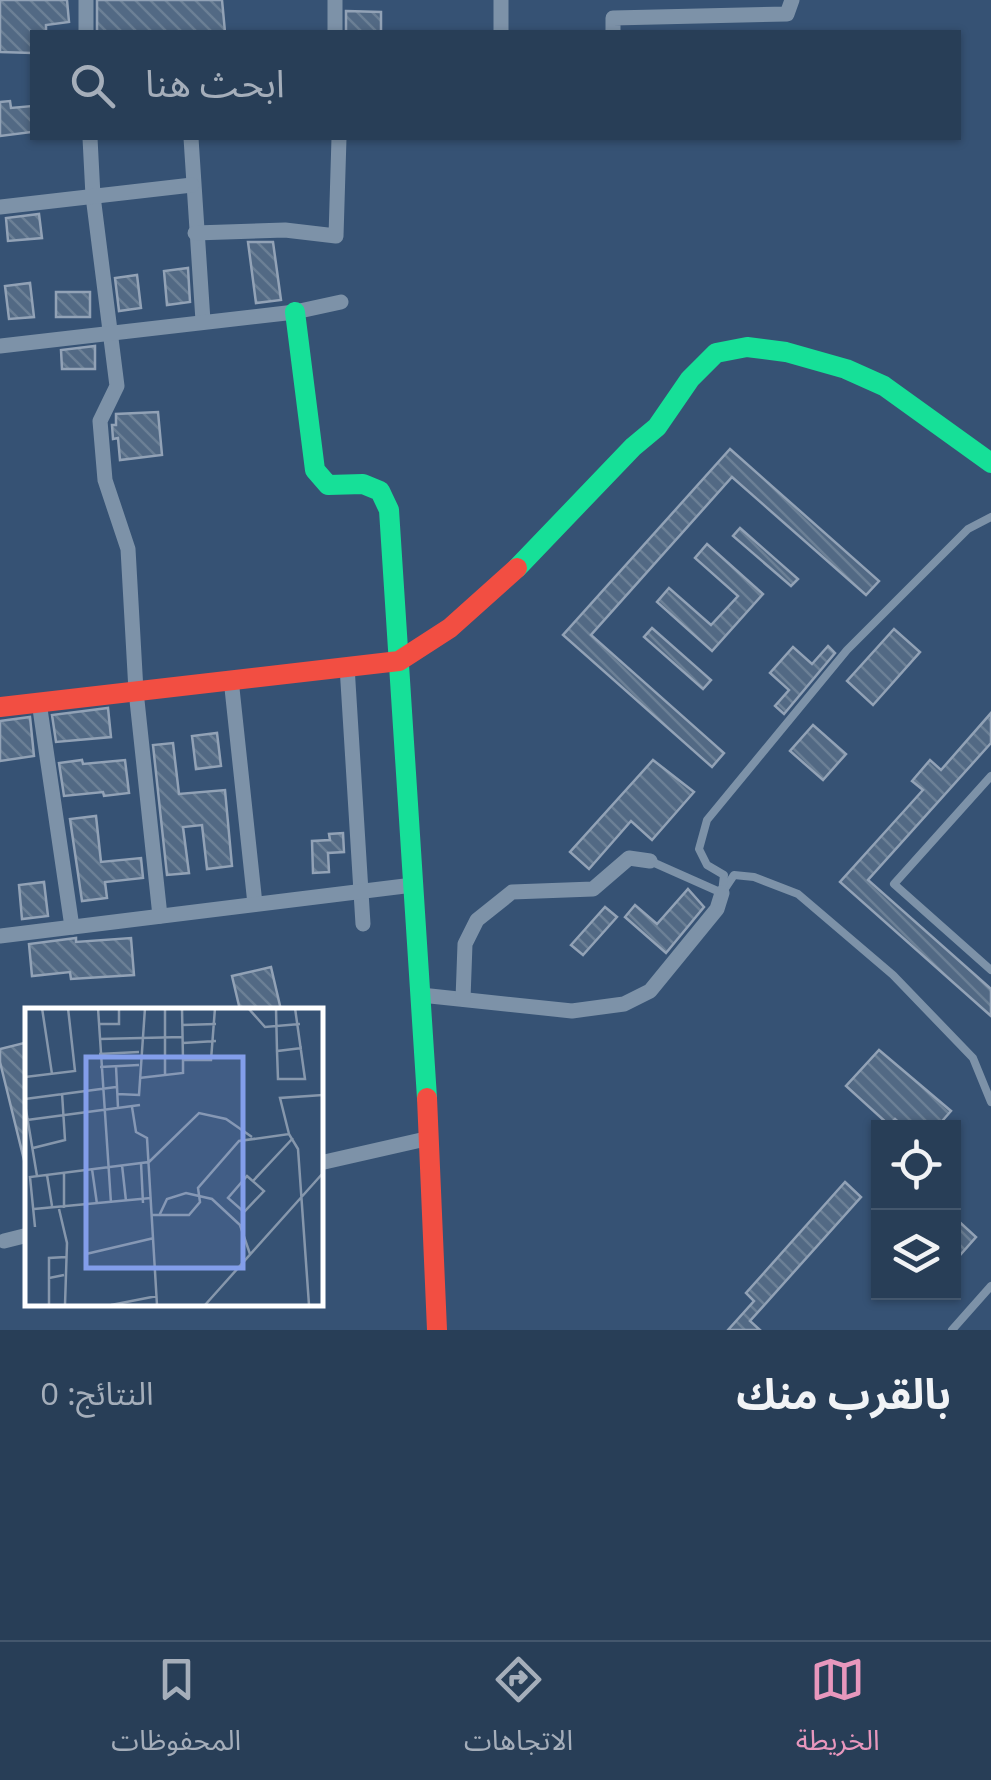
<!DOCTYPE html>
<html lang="ar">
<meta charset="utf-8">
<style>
body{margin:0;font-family:"IBM Plex Sans","Noto Sans Arabic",sans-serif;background:#344961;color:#f1f3f6;direction:rtl}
.controls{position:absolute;right:30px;bottom:30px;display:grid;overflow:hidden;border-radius:0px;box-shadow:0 2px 8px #0004}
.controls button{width:90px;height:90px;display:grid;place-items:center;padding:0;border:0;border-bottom:2px solid #44576d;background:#283e57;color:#f1f3f6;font:50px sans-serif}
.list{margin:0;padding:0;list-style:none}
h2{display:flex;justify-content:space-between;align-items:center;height:130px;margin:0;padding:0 40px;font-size:42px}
h2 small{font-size:32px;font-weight:400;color:#a5aeba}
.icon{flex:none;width:55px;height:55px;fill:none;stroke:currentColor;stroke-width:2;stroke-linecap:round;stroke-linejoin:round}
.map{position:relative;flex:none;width:991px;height:1330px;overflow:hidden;direction:ltr}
.search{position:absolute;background:#283e57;box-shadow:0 2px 8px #0004;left:30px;right:30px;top:30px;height:110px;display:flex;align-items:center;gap:25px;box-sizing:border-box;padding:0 35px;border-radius:0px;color:#a5aeba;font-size:38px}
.sheet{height:310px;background:#283e57}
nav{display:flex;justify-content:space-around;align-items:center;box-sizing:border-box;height:140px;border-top:2px solid #44576d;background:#283e57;font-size:28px;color:#a5aeba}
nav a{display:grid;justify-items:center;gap:5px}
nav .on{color:#e797bd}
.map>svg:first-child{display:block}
.building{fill:url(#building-back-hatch);stroke:#92a2b6;stroke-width:2.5}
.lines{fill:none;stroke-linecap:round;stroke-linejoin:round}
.lane{stroke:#7d92a8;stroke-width:8}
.street{stroke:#7d92a8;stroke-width:15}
.fast{stroke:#16e098;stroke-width:20}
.jam{stroke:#f24e42;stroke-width:20}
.inset-road{fill:none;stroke:#8697ac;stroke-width:2.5}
.view{fill:#839eea;fill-opacity:0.15;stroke:#839eea;stroke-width:5}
.inset-edge{fill:none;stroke:#fff;stroke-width:5}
</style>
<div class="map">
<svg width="991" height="1330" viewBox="0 0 991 1330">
<defs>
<pattern id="building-back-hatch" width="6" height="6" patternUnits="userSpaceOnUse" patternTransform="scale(2.5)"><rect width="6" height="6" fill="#526984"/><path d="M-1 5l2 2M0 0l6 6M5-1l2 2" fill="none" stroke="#6c8096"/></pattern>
</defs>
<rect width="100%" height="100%" fill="#365274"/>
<g class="building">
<path d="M0,0H67L69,22L46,25V32H32V53L0,52Z"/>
<path d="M97,0H222L225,32H97Z"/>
<path d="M346,11L381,12V32H346Z"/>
<path d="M10,101L11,108L32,106V132L0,136V102Z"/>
<path d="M39,214L42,238L8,241L6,218Z"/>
<path d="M248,242H273L281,300L256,303Z"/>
<path d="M188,268L190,302L167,305L164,271Z"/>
<path d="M137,275L141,308L119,311L115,278Z"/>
<path d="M30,283L34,317L9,319L5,286Z"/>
<rect x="56" y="292" width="34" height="25"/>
<path d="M95,346V369H62L61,350Z"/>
<path d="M158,412L162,455L120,460L118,438L113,439L112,425H116V414Z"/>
<path d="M730,449L879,581L866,595L732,477L591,635L724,753L712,767L563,635Z"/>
<path d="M740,528L798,579L791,586L733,536Z"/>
<path d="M707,544L763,594L712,651L657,602L669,588L711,625L738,596L695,558Z"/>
<path d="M652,628L711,680L703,689L644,637Z"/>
<path d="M894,629L920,652L873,705L847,681Z"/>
<path d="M828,646L835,653L784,714L775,706L789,690L770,673L793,647L812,664Z"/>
<path d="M108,708L111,737L56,742L52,715Z"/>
<path d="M991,713V743L868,880L991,989V1016L840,882L923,790L912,781L930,760L941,770Z"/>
<path d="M30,717L34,756L0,761V721Z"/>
<path d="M813,725L846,754L823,780L790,751Z"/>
<path d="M217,733L221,766L196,769L192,736Z"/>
<path d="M173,743L179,794L225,790L232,866L207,869L202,825L183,827L189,873L167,875L153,745Z"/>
<path d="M82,760L83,764L125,760L129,793L104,796L103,792L64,796L59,763Z"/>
<path d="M653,760L694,792L652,840L631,821L589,869L570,852Z"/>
<path d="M96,816L101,862L141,858L143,878L105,882L107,898L82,901L70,819Z"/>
<path d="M343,833L344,852L328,853L329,872L313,873L312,841L330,840L329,834Z"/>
<path d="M44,882L48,916L22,919L19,885Z"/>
<path d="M688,889L704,907L666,953L625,917L635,905L657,924Z"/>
<path d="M605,907L617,917L583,955L571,945Z"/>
<path d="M76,938V942L131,938L134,975L71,979L70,972L32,976L29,944Z"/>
<path d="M271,967L281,1010H240L232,976Z"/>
<path d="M28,1042V1159L24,1160L0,1062V1049Z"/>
<path d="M879,1050L951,1111L936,1128H905L895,1119L889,1125L846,1086Z"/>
<path d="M845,1182L861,1197L750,1321L760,1330H728L754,1301L746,1293Z"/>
<path d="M954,1217L976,1237L954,1262Z"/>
</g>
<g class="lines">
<g class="lane">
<path d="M991,776L894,884L991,970"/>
<path d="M650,861L722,893L734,875L754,877L798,894L893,975L973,1058L991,1102"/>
<path d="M722,893L724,875L707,865L699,849L707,820L847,650L968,529L991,517"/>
<path d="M952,1330L991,1286"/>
</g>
<g class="street">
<path d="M86,0V32"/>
<path d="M501,0V32"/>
<path d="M335,32V0"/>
<path d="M613,32V18L787,14L792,0"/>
<path d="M90,138L93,196L117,386L100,421L105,480L128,549L136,691L160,916"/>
<path d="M191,138L203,321"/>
<path d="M0,207L192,185"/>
<path d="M195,233L285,230L336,236L339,138"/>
<path d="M0,346L295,312L341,302"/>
<path d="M347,666L363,924"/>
<path d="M231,679L255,904"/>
<path d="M39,702L72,927"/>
<path d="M0,936L413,885"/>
<path d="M421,995L572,1011L624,1004L650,991L717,909L722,893"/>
<path d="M463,999L465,944L477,920L512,892L593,889L629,858L650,861"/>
<path d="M320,1163L430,1138"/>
<path d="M4,1241L28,1235"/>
</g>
<g class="fast">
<path d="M295,312L315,470L328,485L363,484L380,491L389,510L427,1098"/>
<path d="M517,568L633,447L657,427L690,379L716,353L747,347L786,352L846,369L884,386L991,463"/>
</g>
<g class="jam">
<path d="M0,707L399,661L450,628L517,568"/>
<path d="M427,1098L437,1330"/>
</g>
</g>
<g transform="translate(25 1008)">
<rect width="298" height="298" fill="#365274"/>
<path class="inset-road" d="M17,0L27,66M73,0L86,195M140,0V66M157,0L158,52M223,0L240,19L275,16M251,0L252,43L277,40M74,16H94V0M157,17L191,16M74,31L158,29M158,35L191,33M252,43L253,71H280L270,0M74,46L114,44M91,58L93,100M75,59L114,57M0,69L50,63L43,0M114,70L158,65V52H186L190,0M92,86L114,87L120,0M0,91L91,79M0,96L12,168M107,99L111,124L122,130L132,297M2,112L115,97M264,126L255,90L298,87M8,140L40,132L37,85M116,155L118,195M97,157L101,193M67,161L72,196M39,165V200M22,167L27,198M222,168L239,183L219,204L203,190ZM228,173L268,130M9,201L126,190M34,201L42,235L40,297M127,207H164L175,194L173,180L214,133L264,126L273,141L284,297M134,208L142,191L161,185L187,191L215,217L225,246M10,219L5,169L124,154L174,105L201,111L227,129M61,246L129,230M24,270V250L41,249M24,297V270L39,267M86,297L132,288M180,297L298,165"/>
<path class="view" d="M61,49H218V260H61Z"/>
<rect width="298" height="298" class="inset-edge"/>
</g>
</svg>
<div class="controls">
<button><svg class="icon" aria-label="locate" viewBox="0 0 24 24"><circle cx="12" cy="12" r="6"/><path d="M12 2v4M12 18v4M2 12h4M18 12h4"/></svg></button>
<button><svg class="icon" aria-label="layers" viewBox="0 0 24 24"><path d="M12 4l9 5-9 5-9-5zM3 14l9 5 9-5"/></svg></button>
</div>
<div class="search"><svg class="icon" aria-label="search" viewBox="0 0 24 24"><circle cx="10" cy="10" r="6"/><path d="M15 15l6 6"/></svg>ابحث هنا</div>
</div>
<section class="sheet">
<h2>بالقرب منك<small>النتائج: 0</small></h2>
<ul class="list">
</ul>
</section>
<nav>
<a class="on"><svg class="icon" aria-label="map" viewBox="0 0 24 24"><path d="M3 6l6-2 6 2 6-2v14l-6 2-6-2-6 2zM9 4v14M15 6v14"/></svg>الخريطة</a>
<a><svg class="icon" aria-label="directions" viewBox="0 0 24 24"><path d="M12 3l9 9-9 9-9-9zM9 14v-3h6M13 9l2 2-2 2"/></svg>الاتجاهات</a>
<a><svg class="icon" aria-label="saved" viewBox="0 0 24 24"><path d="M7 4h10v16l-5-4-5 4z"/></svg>المحفوظات</a>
</nav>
